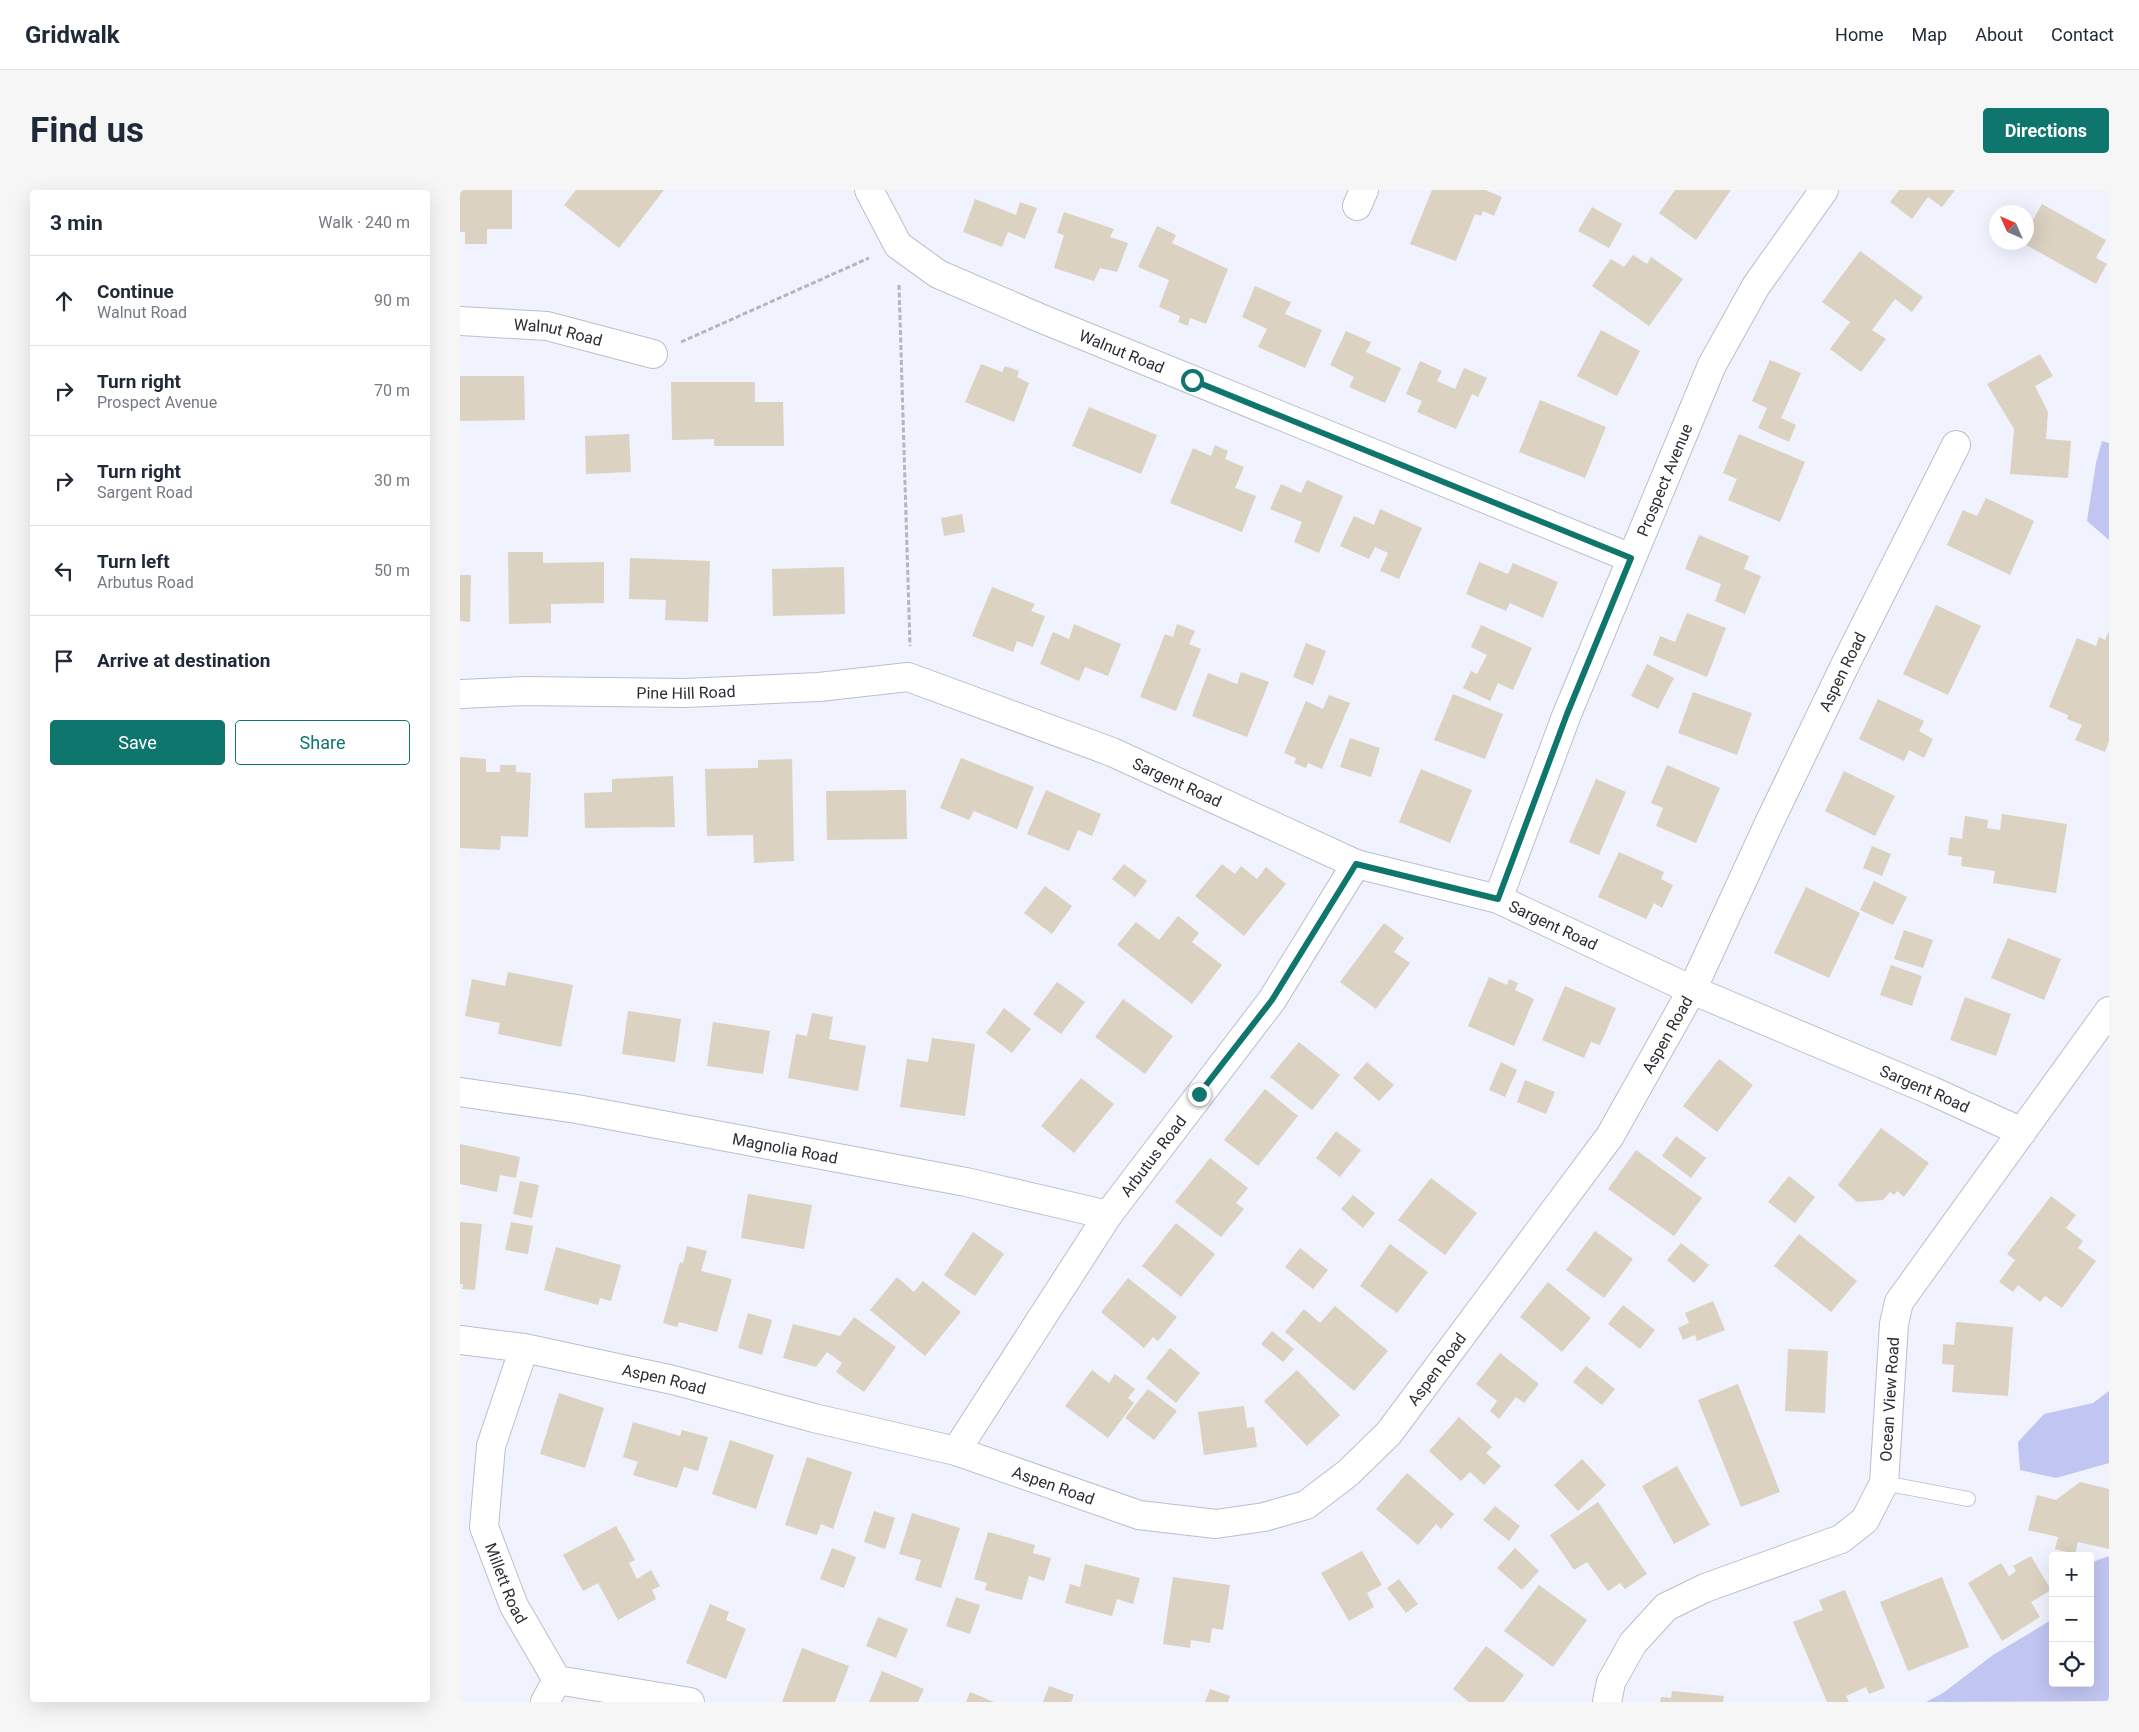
<!DOCTYPE html>
<meta charset="utf-8">
<style>
body{margin:0;font-family:Roboto,sans-serif;background:#f6f6f7;color:#1f2937}
.controls{position:absolute;right:15px;bottom:15px;display:grid;overflow:hidden;border-radius:5px;box-shadow:0 5px 20px #0002}
.controls button{width:45px;height:45px;display:grid;place-items:center;padding:0;border:0;border-bottom:1px solid #e0e1e3;background:#fff;color:#1f2937;font:25px sans-serif}
.compass{position:absolute;left:1529px;top:15px;width:45px;height:45px;border-radius:50%;background:#fff;box-shadow:0 5px 20px #0002;rotate:315deg}
.stop{position:absolute;width:15px;height:15px;margin:-11px;border:4px solid #0f766e;border-radius:50%;background:#fff}
.stop.end{background:#0f766e;border-color:#fff;box-shadow:0 1px 5px #0008}
.list{margin:0;padding:0;list-style:none}
h2{display:flex;justify-content:space-between;align-items:center;height:65px;margin:0;padding:0 20px;font-size:21px}
h2 small{font-size:16px;font-weight:400;color:#747a83}
.list li{display:grid;grid-template-columns:32px 1fr auto;gap:15px;align-items:center;box-sizing:border-box;height:90px;padding:0 20px;border-top:1px solid #e0e1e3}
.list b{display:block;font-size:19px;white-space:nowrap}
.list p{margin:0;font-size:16px;white-space:nowrap;color:#747a83}
.list em{font-size:16px;font-style:normal;color:#747a83}
.actions{display:flex;gap:10px;padding:15px 20px}
.actions a{flex:1;padding:11px 0;border:1px solid #0f766e;border-radius:5px;text-align:center;font-size:18px;color:#0f766e}
.actions .main{background:#0f766e;color:#fff}
.icon{flex:none;width:28px;height:28px;fill:none;stroke:currentColor;stroke-width:2;stroke-linecap:round;stroke-linejoin:round}
.map{position:relative;flex:none;width:1649px;height:1512px;overflow:hidden;border-radius:5px}
header{display:flex;align-items:center;gap:30px;box-sizing:border-box;height:70px;padding:0 25px;background:#fff;border-bottom:1px solid #e0e1e3}
header strong{font-size:24px}
nav{display:flex;gap:28px;margin-inline-start:auto;font-size:18px}
.intro{display:flex;align-items:center;justify-content:space-between;box-sizing:border-box;height:120px;padding:0 30px}
h1{margin:0;font-size:35px}
.button{padding:12px 22px;border-radius:5px;background:#0f766e;color:#fff;font-size:18px;font-weight:700}
main{display:flex;gap:30px;padding:0 30px}
aside{flex:1;background:#fff;border-radius:5px;box-shadow:0 5px 20px #0002}
.map>svg:first-child{display:block}
.green{fill:#c0c6f1}
.building{fill:#dbd2c1}
.lines{fill:none;stroke-linecap:round;stroke-linejoin:round}
.service-casing{stroke:#bbbecf;stroke-width:16}
.minor-casing{stroke:#bbbecf;stroke-width:30}
.path{stroke:#b4b5bf;stroke-width:3;stroke-dasharray:5 2.5;stroke-linecap:butt}
.service{stroke:#fff;stroke-width:14}
.minor{stroke:#fff;stroke-width:28}
.route{stroke:#0f766e;stroke-width:6}
.labels{text-anchor:middle;stroke-width:5;stroke-linejoin:round;paint-order:stroke}
.street-label{font-size:16px;fill:#2c2d34;stroke:#f0f2fd}
</style>
<header>
<strong>Gridwalk</strong>
<nav><a>Home</a><a>Map</a><a>About</a><a>Contact</a></nav>
</header>
<div class="intro"><h1>Find us</h1><a class="button">Directions</a></div>
<main>
<aside>
<h2>3 min<small>Walk · 240 m</small></h2>
<ul class="list">
<li><svg class="icon" aria-label="ahead" viewBox="0 0 24 24"><path d="M12 20V5M6 11l6-6 6 6"/></svg><div><b>Continue</b><p>Walnut Road</p></div><em>90 m</em></li>
<li><svg class="icon" aria-label="right" viewBox="0 0 24 24"><path d="M7 20v-9h11M14 6l5 5-5 5"/></svg><div><b>Turn right</b><p>Prospect Avenue</p></div><em>70 m</em></li>
<li><svg class="icon" aria-label="right" viewBox="0 0 24 24"><path d="M7 20v-9h11M14 6l5 5-5 5"/></svg><div><b>Turn right</b><p>Sargent Road</p></div><em>30 m</em></li>
<li><svg class="icon" aria-label="left" viewBox="0 0 24 24"><path d="M17 20v-9H6M10 6l-5 5 5 5"/></svg><div><b>Turn left</b><p>Arbutus Road</p></div><em>50 m</em></li>
<li><svg class="icon" aria-label="arrive" viewBox="0 0 24 24"><path d="M6 21V4h12l-3 4 3 4H6"/></svg><div><b>Arrive at destination</b></div></li>
</ul>
<div class="actions"><a class="main">Save</a><a>Share</a></div>
</aside>
<div class="map">
<svg width="1649" height="1512" viewBox="0 0 1649 1512">
<rect width="100%" height="100%" fill="#f0f2fd"/>
<g class="green">
<path d="M1642,251L1649,253V350L1627,331L1636,273Z"/>
<path d="M1649,1201V1273L1596,1288L1560,1280L1558,1252L1584,1224L1633,1213Z"/>
<path d="M1649,1366V1511L1466,1512L1483,1503L1533,1465L1593,1429V1493H1630V1373Z"/>
</g>
<g class="building">
<path d="M0,0H52V39H27V54H5V42H0Z"/>
<path d="M116,0H204L159,58L104,15Z"/>
<path d="M972,0H1025L1042,7L1034,26L1023,21L1021,26L1015,24L996,71L950,54Z"/>
<path d="M1215,0H1271L1236,50L1199,23Z"/>
<path d="M1439,0H1495L1482,17L1468,7L1452,29L1430,12Z"/>
<path d="M515,9L556,25L560,12L577,18L565,49L548,42L542,57L503,42Z"/>
<path d="M1582,14L1646,50L1636,68L1647,74L1636,94L1561,52H1566V42Z"/>
<path d="M1132,17L1162,34L1149,58L1118,41Z"/>
<path d="M604,22L654,39L650,47L668,53L657,82L640,78L634,91L594,78L604,45L597,43Z"/>
<path d="M697,36L716,45L712,53L768,79L746,134L730,128L728,136L718,132L720,126L699,117L709,90L678,77Z"/>
<path d="M1400,61L1463,107L1452,122L1435,109L1412,140L1426,149L1401,182L1370,159L1390,132L1362,112Z"/>
<path d="M1173,65L1187,74L1191,67L1223,89L1189,136L1132,96L1151,69L1164,77Z"/>
<path d="M795,96L831,112L825,124L862,140L845,178L798,157L807,139L782,127Z"/>
<path d="M1141,140L1180,161L1157,206L1117,186Z"/>
<path d="M886,141L911,152L906,162L941,178L925,213L889,197L894,187L870,175Z"/>
<path d="M1580,164L1593,186L1575,196L1588,222L1586,249L1611,251L1608,288L1550,284L1554,239L1527,194Z"/>
<path d="M1310,170L1341,183L1321,228L1336,235L1329,252L1298,238L1307,218L1292,211Z"/>
<path d="M960,171L982,181L977,191L995,199L1004,178L1027,188L1018,207L1012,204L996,239L957,222L962,211L946,204Z"/>
<path d="M521,174L542,182L545,176L559,181L557,187L569,193L554,232L505,212Z"/>
<path d="M0,186H64L65,230L0,231Z"/>
<path d="M211,192H295V212H323L324,256H254V249L212,250Z"/>
<path d="M1080,210L1146,237L1125,288L1059,262Z"/>
<path d="M629,217L697,245L681,284L612,256Z"/>
<path d="M169,244L171,282L126,284L125,246Z"/>
<path d="M1279,244L1345,272L1320,332L1268,310L1277,289L1263,283Z"/>
<path d="M755,255L768,261L765,269L784,277L775,298L796,306L782,342L710,313L733,258L751,266Z"/>
<path d="M847,290L883,306L859,363L834,352L842,332L810,319L821,294L841,303Z"/>
<path d="M1526,308L1574,331L1550,385L1487,355L1503,320L1517,326Z"/>
<path d="M920,319L962,338L939,389L920,381L928,363L915,357L909,369L880,356L894,326L914,335Z"/>
<path d="M502,324L505,342L484,346L481,328Z"/>
<path d="M1239,345L1289,366L1284,379L1301,386L1285,424L1255,411L1261,394L1225,379Z"/>
<path d="M48,362H83V373L144,372V413L91,414V433L49,434Z"/>
<path d="M170,368L250,371L248,432L205,430L206,410L169,409Z"/>
<path d="M1019,372L1048,384L1053,373L1098,392L1083,428L1050,413L1046,421L1006,404Z"/>
<path d="M384,377L385,424L313,426L312,379Z"/>
<path d="M0,385H11L10,432L0,431Z"/>
<path d="M532,397L575,414L571,421L585,426L573,457L557,451L553,462L512,446Z"/>
<path d="M1476,415L1521,436L1488,505L1443,484Z"/>
<path d="M1227,423L1266,438L1247,487L1193,465L1200,446L1215,452Z"/>
<path d="M614,434L661,454L648,486L625,477L619,491L580,474L593,442L609,449Z"/>
<path d="M717,434L735,441L729,454L741,459L716,521L680,507L705,444L713,447Z"/>
<path d="M1021,435L1072,458L1053,500L1038,493L1030,511L1003,498L1011,481L1017,484L1027,465L1011,457Z"/>
<path d="M1649,441V551L1645,562L1615,550L1622,535L1607,529L1608,525L1589,517L1617,448L1636,456L1639,447L1645,450Z"/>
<path d="M846,453L866,461L853,495L833,487Z"/>
<path d="M1187,474L1214,488L1198,519L1171,506Z"/>
<path d="M781,482L809,492L787,547L732,526L748,483L777,494Z"/>
<path d="M1233,502L1292,523L1277,565L1218,543Z"/>
<path d="M993,504L1043,524L1025,569L974,550Z"/>
<path d="M869,505L890,513L862,579L848,573L846,578L834,573L836,568L824,563L846,511L863,519Z"/>
<path d="M1418,509L1464,531L1459,541L1473,549L1464,568L1449,560L1444,571L1399,549Z"/>
<path d="M890,548L920,558L911,587L880,577Z"/>
<path d="M0,567L26,569V582H40V575H56V582L71,583L68,647L41,646L40,660L0,658Z"/>
<path d="M501,568L574,597L557,639L514,621L509,630L480,618Z"/>
<path d="M332,569L334,671L294,673L293,645L247,646L245,579L298,578V570Z"/>
<path d="M1207,575L1260,598L1236,653L1196,636L1203,618L1191,613Z"/>
<path d="M961,579L1012,600L990,653L939,632Z"/>
<path d="M1384,581L1435,606L1415,646L1365,621Z"/>
<path d="M213,586L215,637L125,638L124,603L152,602V589Z"/>
<path d="M1136,589L1166,602L1139,665L1109,652Z"/>
<path d="M446,600L447,649L367,650L366,601Z"/>
<path d="M586,600L641,624L632,646L618,640L609,661L567,644Z"/>
<path d="M1542,624L1607,634L1596,703L1533,693L1535,681L1501,676L1502,667L1488,665L1490,647L1502,649L1505,626L1528,630L1527,638L1540,640Z"/>
<path d="M1412,656L1431,664L1422,686L1403,678Z"/>
<path d="M1159,662L1204,682L1201,689L1213,695L1202,718L1194,713L1186,729L1138,707Z"/>
<path d="M664,674L687,691L675,707L652,689Z"/>
<path d="M762,674L775,684L781,676L797,689L806,677L826,694L784,746L735,706Z"/>
<path d="M1414,691L1447,707L1433,735L1400,720Z"/>
<path d="M585,696L612,716L592,744L564,723Z"/>
<path d="M1346,697L1400,723L1369,788L1314,763Z"/>
<path d="M718,726L739,743L732,752L762,775L732,814L657,755L676,732L699,750Z"/>
<path d="M924,733L944,748L934,762L950,773L916,819L880,792Z"/>
<path d="M1444,740L1473,750L1463,778L1434,769Z"/>
<path d="M1548,748L1601,769L1584,810L1531,788Z"/>
<path d="M1431,775L1462,786L1452,816L1420,805Z"/>
<path d="M48,782L113,795L101,857L38,844L40,833L5,826L12,789L45,796Z"/>
<path d="M1029,787L1047,795L1049,789L1058,793L1055,800L1074,809L1054,856L1008,836Z"/>
<path d="M597,792L625,812L601,844L573,824Z"/>
<path d="M1105,796L1156,818L1140,855L1131,852L1124,868L1082,850Z"/>
<path d="M1505,807L1551,824L1536,866L1490,850Z"/>
<path d="M663,809L713,846L685,884L635,847Z"/>
<path d="M544,818L571,839L552,863L526,843Z"/>
<path d="M168,821L221,829L215,872L162,864Z"/>
<path d="M352,823L373,827L369,849L406,856L398,901L328,888L336,844L347,846Z"/>
<path d="M253,832L310,841L303,884L247,876Z"/>
<path d="M472,848L515,854L505,926L440,917L447,869L468,872Z"/>
<path d="M839,852L880,885L852,920L810,887Z"/>
<path d="M1259,869L1293,895L1257,942L1223,916Z"/>
<path d="M907,872L934,895L919,911L893,888Z"/>
<path d="M1041,872L1057,880L1045,907L1029,900Z"/>
<path d="M621,888L654,914L614,963L581,936Z"/>
<path d="M1065,890L1095,902L1086,924L1057,912Z"/>
<path d="M805,899L838,926L798,976L764,950Z"/>
<path d="M1421,938L1469,973L1444,1007L1437,1001L1434,1005L1430,1002L1423,1010L1397,1012L1378,995Z"/>
<path d="M876,941L901,960L880,987L856,968Z"/>
<path d="M1216,946L1246,968L1231,988L1202,966Z"/>
<path d="M0,954L60,967L56,988L40,985L37,1002L0,994Z"/>
<path d="M1176,960L1242,1008L1214,1046L1148,999Z"/>
<path d="M750,968L788,998L776,1013L784,1019L761,1047L715,1012Z"/>
<path d="M1329,986L1355,1007L1335,1033L1308,1012Z"/>
<path d="M971,988L1017,1023L985,1065L938,1030Z"/>
<path d="M60,991L79,995L72,1028L53,1024Z"/>
<path d="M288,1004L352,1015L344,1059L281,1048Z"/>
<path d="M893,1005L915,1023L903,1038L881,1019Z"/>
<path d="M1591,1006L1616,1025L1606,1038L1623,1051L1618,1058L1636,1071L1602,1118L1585,1106L1580,1112L1558,1095L1553,1102L1539,1092L1555,1070L1547,1064Z"/>
<path d="M0,1032L22,1034L15,1100L2,1099L3,1094H0Z"/>
<path d="M51,1032L73,1036L68,1064L45,1060Z"/>
<path d="M716,1033L755,1064L721,1107L682,1076Z"/>
<path d="M1135,1041L1173,1069L1144,1108L1106,1080Z"/>
<path d="M513,1042L544,1064L515,1106L484,1085Z"/>
<path d="M1339,1044L1397,1091L1371,1122L1314,1076Z"/>
<path d="M1221,1053L1249,1075L1234,1093L1207,1070Z"/>
<path d="M930,1054L968,1082L937,1123L900,1096Z"/>
<path d="M227,1056L247,1061L241,1081L272,1089L257,1142L219,1132L217,1137L203,1133L220,1072L223,1073Z"/>
<path d="M96,1057L161,1075L151,1111L140,1108L138,1115L84,1100Z"/>
<path d="M840,1058L868,1080L853,1099L825,1077Z"/>
<path d="M437,1087L454,1102L463,1091L501,1122L465,1166L410,1120Z"/>
<path d="M668,1088L717,1127L698,1151L693,1147L684,1158L641,1122Z"/>
<path d="M1088,1092L1131,1128L1102,1162L1060,1127Z"/>
<path d="M1253,1111L1265,1140L1237,1151L1235,1145L1223,1150L1218,1138L1229,1133L1225,1123Z"/>
<path d="M1163,1115L1195,1140L1180,1159L1148,1134Z"/>
<path d="M875,1116L928,1161L894,1201L825,1142L844,1119L860,1133Z"/>
<path d="M288,1123L312,1130L302,1165L278,1158Z"/>
<path d="M394,1127L436,1157L404,1202L376,1182L382,1173L367,1162L356,1177L323,1168L333,1134L380,1146Z"/>
<path d="M1496,1132L1553,1137L1548,1206L1492,1202L1494,1175L1482,1174L1483,1154L1494,1155Z"/>
<path d="M812,1141L834,1159L823,1172L801,1154Z"/>
<path d="M710,1158L740,1183L716,1213L686,1188Z"/>
<path d="M1328,1159L1368,1161L1365,1223L1325,1221Z"/>
<path d="M1040,1163L1079,1194L1064,1213L1056,1207L1039,1229L1030,1221L1037,1211L1016,1194Z"/>
<path d="M1126,1176L1155,1199L1142,1215L1113,1192Z"/>
<path d="M632,1180L649,1193L655,1184L675,1199L668,1208L674,1213L648,1248L605,1216Z"/>
<path d="M837,1180L880,1225L847,1256L804,1211Z"/>
<path d="M1278,1194L1320,1302L1281,1317L1238,1210Z"/>
<path d="M688,1199L717,1221L694,1250L665,1228Z"/>
<path d="M99,1203L144,1218L125,1278L80,1264Z"/>
<path d="M784,1216L787,1238L794,1237L797,1257L744,1265L738,1222Z"/>
<path d="M999,1227L1032,1257L1026,1263L1041,1276L1024,1295L1010,1282L1001,1291L969,1261Z"/>
<path d="M173,1232L220,1246L222,1240L248,1247L238,1281L224,1277L217,1298L173,1285L178,1272L163,1267Z"/>
<path d="M270,1250L314,1265L296,1319L252,1304Z"/>
<path d="M347,1267L392,1282L373,1339L361,1334L357,1345L325,1335Z"/>
<path d="M1122,1269L1146,1295L1118,1321L1094,1295Z"/>
<path d="M1217,1276L1250,1335L1214,1354L1182,1296Z"/>
<path d="M947,1283L994,1324L981,1339L976,1334L958,1355L916,1319Z"/>
<path d="M1620,1292L1649,1299V1359L1618,1352L1615,1364L1595,1359L1598,1347L1568,1340L1577,1305L1596,1310Z"/>
<path d="M1138,1312L1187,1384L1165,1399L1160,1393L1148,1401L1127,1372L1114,1380L1090,1345Z"/>
<path d="M1035,1316L1060,1336L1049,1351L1023,1330Z"/>
<path d="M414,1321L435,1328L425,1359L404,1352Z"/>
<path d="M452,1323L500,1338L481,1398L455,1390L461,1370L439,1364Z"/>
<path d="M156,1336L175,1370L169,1373L177,1389L191,1380L200,1396L192,1400L196,1409L158,1430L138,1393L123,1401L103,1365Z"/>
<path d="M528,1342L575,1355L573,1363L591,1368L584,1391L569,1386L562,1410L525,1400L527,1393L514,1389Z"/>
<path d="M372,1358L396,1367L384,1398L360,1389Z"/>
<path d="M1055,1358L1079,1381L1062,1400L1037,1378Z"/>
<path d="M902,1361L922,1395L907,1403L914,1417L889,1431L861,1383Z"/>
<path d="M1571,1366L1591,1400L1571,1412L1580,1427L1542,1451L1508,1393L1541,1373L1549,1386L1556,1381L1553,1376Z"/>
<path d="M625,1374L680,1388L673,1414L657,1409L652,1426L605,1413L610,1394L620,1397Z"/>
<path d="M713,1387L770,1395L763,1440L752,1438L750,1453L731,1450L730,1458L703,1454Z"/>
<path d="M1482,1387L1509,1457L1448,1481L1420,1412Z"/>
<path d="M939,1389L958,1414L946,1423L927,1398Z"/>
<path d="M1079,1395L1127,1430L1093,1477L1044,1441Z"/>
<path d="M1385,1400L1425,1498L1409,1504L1406,1497L1386,1506L1389,1512H1367L1333,1432L1363,1420L1359,1410Z"/>
<path d="M496,1407L520,1415L510,1444L486,1436Z"/>
<path d="M250,1414L269,1422L266,1430L286,1439L266,1489L226,1473Z"/>
<path d="M418,1427L448,1439L436,1468L406,1456Z"/>
<path d="M1026,1456L1064,1485L1044,1512H1009L993,1499Z"/>
<path d="M342,1458L389,1476L375,1512H322Z"/>
<path d="M422,1481L464,1499L458,1512H409Z"/>
<path d="M589,1496L614,1505L611,1512H583Z"/>
<path d="M750,1499L770,1506L768,1512H745Z"/>
<path d="M1212,1501L1264,1506L1263,1512H1200L1201,1507L1211,1508Z"/>
<path d="M510,1502L534,1512H506Z"/>
</g>
<g class="lines">
<defs>
<path id="service" d="M1424,1293L1508,1309"/>
<g id="minor">
<path id="s1" d="M409,0L438,55L478,84L580,128L1171,368"/>
<path d="M897,16L904,0"/>
<path id="s2" d="M0,131L87,136L193,164"/>
<path id="s3" d="M0,504L65,501L225,503L359,497L448,487L652,562L896,674L1038,709L1232,800L1472,901L1562,942"/>
<path id="s4" d="M1038,709L1107,524L1252,175L1296,96L1364,0"/>
<path id="s5" d="M0,902L117,919L506,992L648,1025"/>
<path id="s6" d="M0,1150L64,1158L213,1190L354,1228L496,1261L679,1325L756,1334L804,1327L846,1315L888,1283L929,1243L1150,946L1232,800L1309,633L1387,471L1496,255"/>
<path id="s7" d="M64,1158L31,1256L24,1337L54,1416L97,1490L230,1512"/>
<path id="s8" d="M496,1261L648,1025L812,810L896,674"/>
<path d="M85,1512L97,1490"/>
<path id="s9" d="M1147,1512L1151,1492L1173,1453L1206,1417L1245,1398L1381,1349L1405,1330L1424,1293L1434,1134L1439,1112L1649,821"/>
</g>
</defs>
<use href="#service" class="service-casing"/>
<use href="#minor" class="minor-casing"/>
<g class="path">
<path d="M439,95L450,456"/>
<path d="M221,152L409,68"/>
</g>
<use href="#service" class="service"/>
<use href="#minor" class="minor"/>
</g>
<g class="lines">
<path class="route" d="M732,190L1171,368L1107,524L1038,709L896,674L812,810L739,904"/>
</g>
<g class="labels">
<g class="street-label">
<text dy="6" stroke="none"><textPath href="#s2" startOffset="99">Walnut Road</textPath></text>
<text dy="6" stroke="none"><textPath href="#s1" startOffset="311">Walnut Road</textPath></text>
<text dy="6" stroke="none"><textPath href="#s4" startOffset="451">Prospect Avenue</textPath></text>
<text dy="6" stroke="none"><textPath href="#s6" startOffset="1872">Aspen Road</textPath></text>
<text dy="6" stroke="none"><textPath href="#s3" startOffset="226">Pine Hill Road</textPath></text>
<text dy="6" stroke="none"><textPath href="#s3" startOffset="738">Sargent Road</textPath></text>
<text dy="6" stroke="none"><textPath href="#s3" startOffset="1142">Sargent Road</textPath></text>
<text dy="6" stroke="none"><textPath href="#s6" startOffset="1469">Aspen Road</textPath></text>
<text dy="6" stroke="none"><textPath href="#s3" startOffset="1548">Sargent Road</textPath></text>
<text dy="6" stroke="none"><textPath href="#s5" startOffset="330">Magnolia Road</textPath></text>
<text dy="6" stroke="none"><textPath href="#s8" startOffset="355">Arbutus Road</textPath></text>
<text dy="6" stroke="none"><textPath href="#s6" startOffset="1062">Aspen Road</textPath></text>
<text dy="6" stroke="none"><textPath href="#s6" startOffset="208">Aspen Road</textPath></text>
<text dy="6" stroke="none"><textPath href="#s9" startOffset="458">Ocean View Road</textPath></text>
<text dy="6" stroke="none"><textPath href="#s6" startOffset="612">Aspen Road</textPath></text>
<text dy="6" stroke="none"><textPath href="#s7" startOffset="245">Millett Road</textPath></text>
</g>
</g>
</svg>
<div class="controls">
<button>+</button>
<button>−</button>
<button><svg class="icon" aria-label="locate" viewBox="0 0 24 24"><circle cx="12" cy="12" r="6"/><path d="M12 2v4M12 18v4M2 12h4M18 12h4"/></svg></button>
</div>
<svg class="compass" viewBox="-18 -18 36 36"><path d="M0-13l5 13h-10z" fill="#e53935"/><path d="M0 13l5-13h-10z" fill="#747a83"/></svg>
<div class="stop" style="left:732px;top:190px"></div>
<div class="stop end" style="left:739px;top:904px"></div>
</div>
</main>
